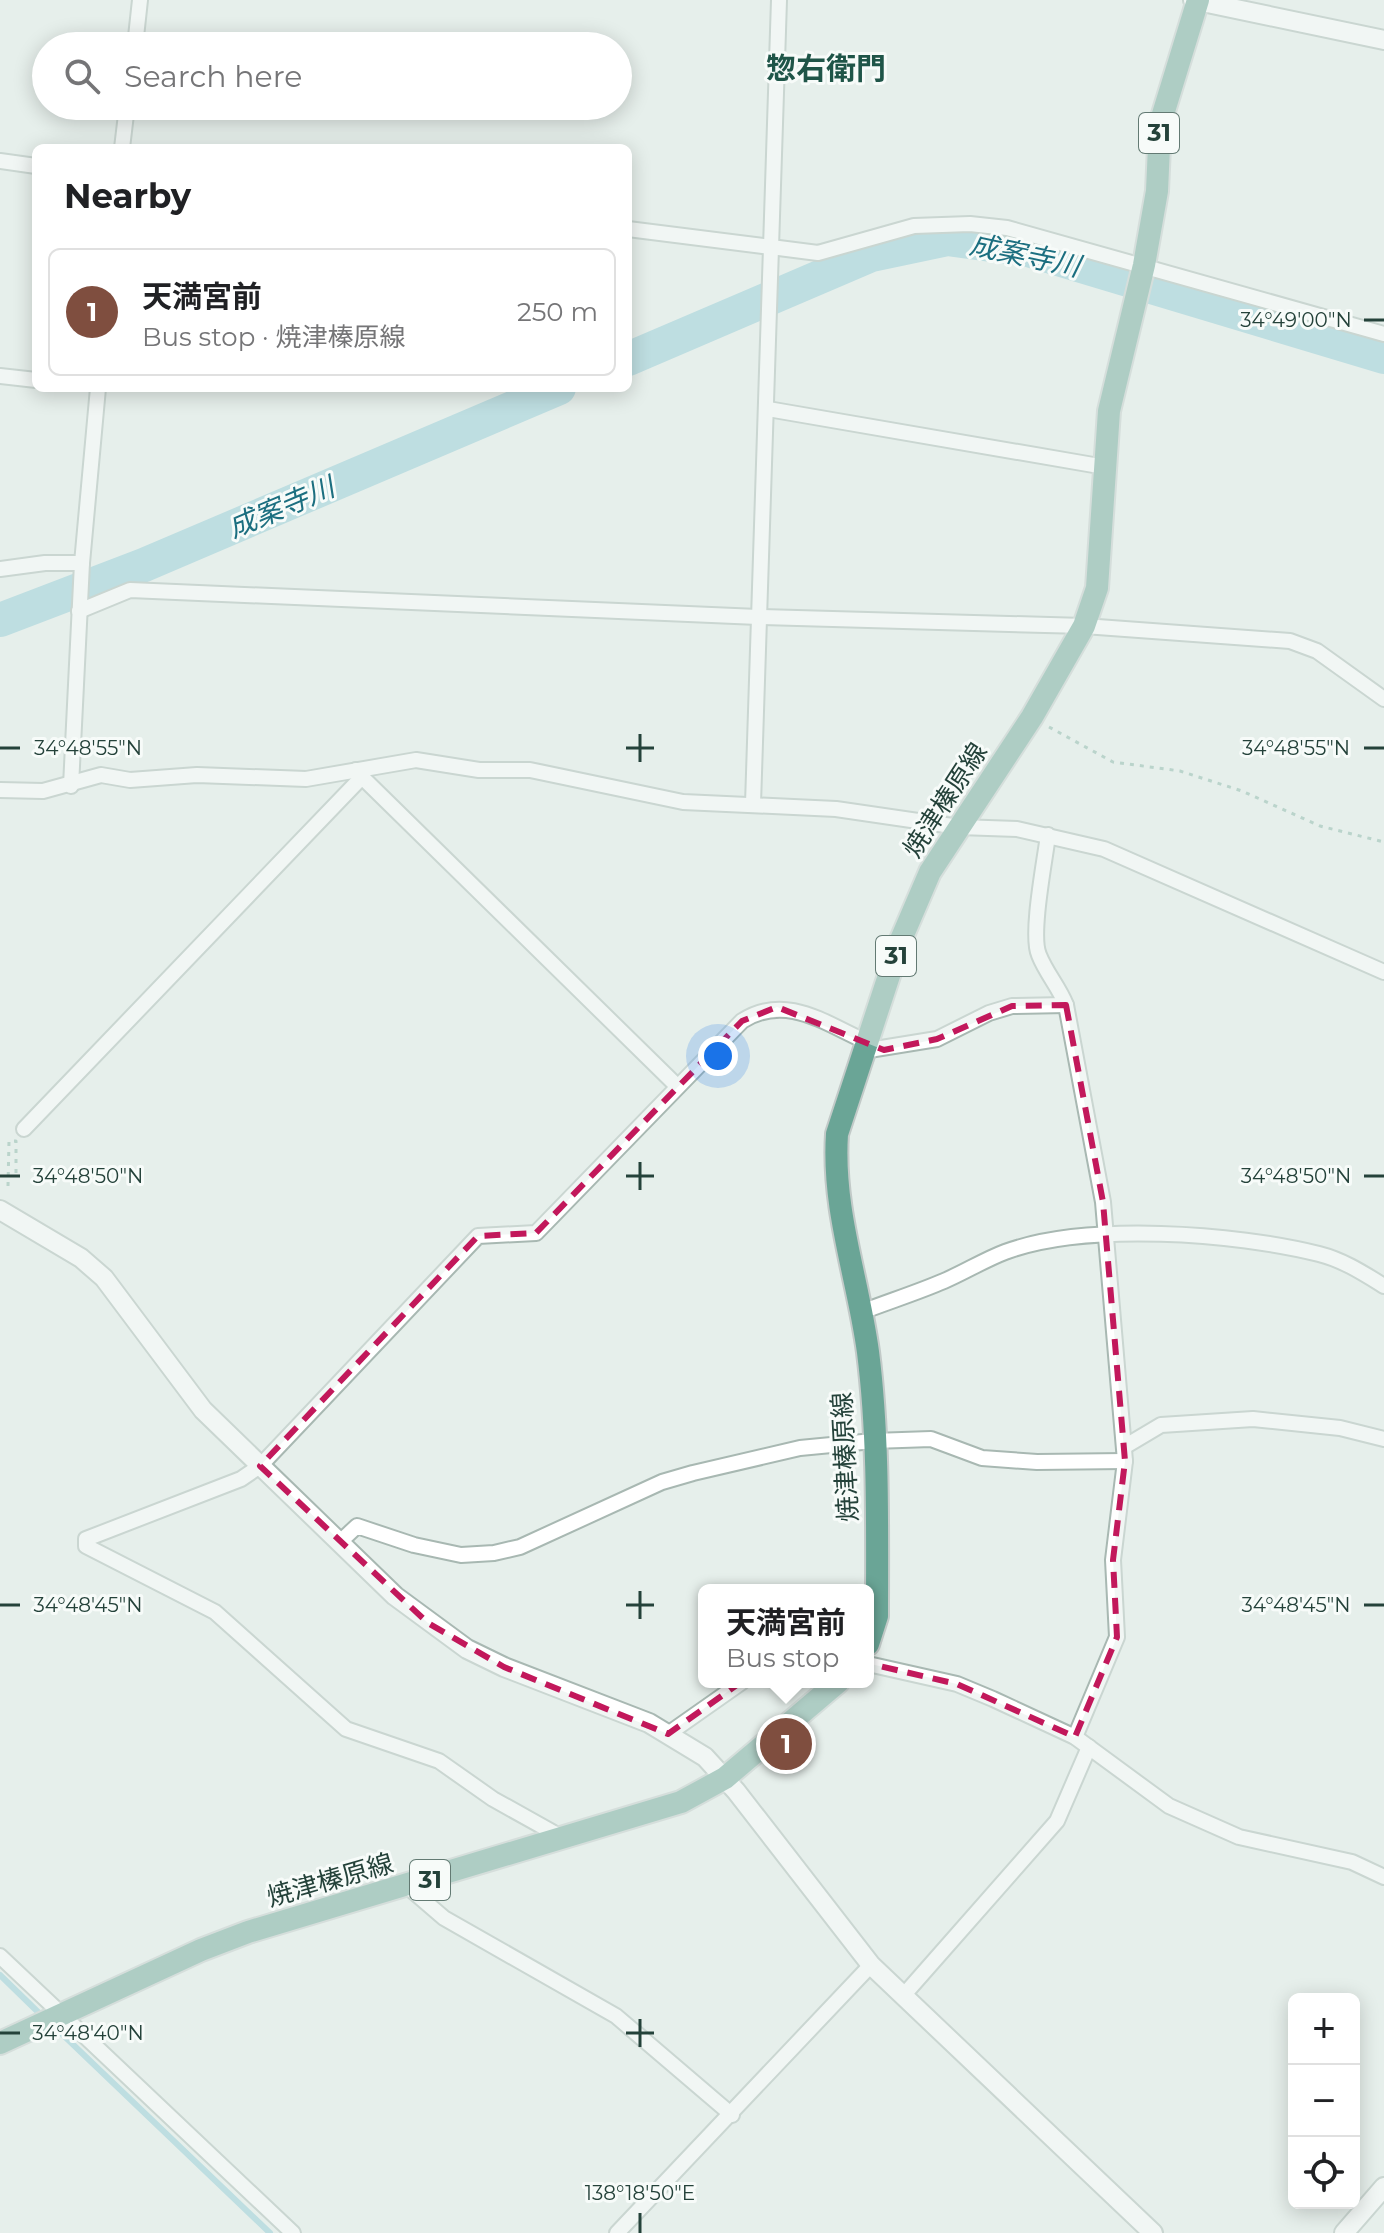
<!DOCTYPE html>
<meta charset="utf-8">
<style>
body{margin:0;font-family:Montserrat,"Noto Sans JP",sans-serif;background:#f6f6f6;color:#202124}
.controls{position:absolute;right:24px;bottom:24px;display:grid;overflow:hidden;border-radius:12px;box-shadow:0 4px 20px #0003}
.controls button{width:72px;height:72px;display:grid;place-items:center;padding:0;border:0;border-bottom:2px solid #e0e0e0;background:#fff;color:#202124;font:40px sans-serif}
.you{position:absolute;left:718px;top:1056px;width:28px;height:28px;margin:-20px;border:6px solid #fff;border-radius:50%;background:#1a73e8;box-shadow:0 0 0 12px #1a73e833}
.badge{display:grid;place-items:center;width:52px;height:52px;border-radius:50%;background:#7f4e3f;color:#fff;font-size:26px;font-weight:700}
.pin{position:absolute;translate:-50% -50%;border:4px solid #fff;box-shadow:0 2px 8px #0006}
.popup{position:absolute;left:698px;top:1584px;width:176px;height:104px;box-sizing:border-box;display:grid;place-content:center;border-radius:12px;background:#fff;filter:drop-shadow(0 2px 6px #0005);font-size:26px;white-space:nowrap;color:#757577}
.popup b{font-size:30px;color:#202124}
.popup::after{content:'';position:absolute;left:50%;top:100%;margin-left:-16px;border:16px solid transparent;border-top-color:#fff}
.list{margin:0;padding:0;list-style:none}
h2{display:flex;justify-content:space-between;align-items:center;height:104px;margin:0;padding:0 32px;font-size:34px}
h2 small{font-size:26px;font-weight:400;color:#757577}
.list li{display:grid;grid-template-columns:52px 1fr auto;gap:24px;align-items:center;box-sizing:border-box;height:128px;margin:0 16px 16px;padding:0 16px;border:2px solid #e0e0e0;border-radius:12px}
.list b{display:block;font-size:30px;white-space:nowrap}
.list p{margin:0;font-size:26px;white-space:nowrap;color:#757577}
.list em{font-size:26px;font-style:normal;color:#757577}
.icon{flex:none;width:44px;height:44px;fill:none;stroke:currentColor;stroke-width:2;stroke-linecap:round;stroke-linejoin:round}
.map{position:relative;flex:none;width:1384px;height:2233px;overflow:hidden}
.search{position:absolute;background:#fff;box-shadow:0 4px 20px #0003;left:32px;top:32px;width:600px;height:88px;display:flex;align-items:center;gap:20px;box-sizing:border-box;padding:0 28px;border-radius:44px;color:#757577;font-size:30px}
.panel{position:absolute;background:#fff;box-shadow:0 4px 20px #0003;left:32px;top:144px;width:600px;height:248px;border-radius:12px}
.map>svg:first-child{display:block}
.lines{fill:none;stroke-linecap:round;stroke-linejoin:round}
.stream{stroke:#8ec9d4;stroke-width:6}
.river{stroke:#8ec9d4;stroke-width:34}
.minor-casing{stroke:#a8b8b2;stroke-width:18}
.tertiary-casing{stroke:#a8b8b2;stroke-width:22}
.primary-casing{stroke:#c2cac8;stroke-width:26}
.path{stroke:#86b3a5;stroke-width:3;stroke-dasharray:4 6;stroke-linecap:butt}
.minor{stroke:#fff;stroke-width:14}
.tertiary{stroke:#fff;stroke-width:18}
.primary{stroke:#6aa596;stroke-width:22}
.marked{fill:none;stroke:#c2185b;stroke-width:6;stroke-dasharray:16 10;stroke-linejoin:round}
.ticks{fill:none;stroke:#24423a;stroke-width:3}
.labels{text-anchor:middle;stroke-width:6;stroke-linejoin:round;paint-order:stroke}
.shield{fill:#f7fbf9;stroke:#637a73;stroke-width:2}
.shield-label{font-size:24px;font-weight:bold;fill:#24423a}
.street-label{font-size:26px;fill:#24423a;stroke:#f7fbf9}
.water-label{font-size:28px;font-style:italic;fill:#1c6f80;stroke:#f7fbf9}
.quarter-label{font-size:30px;font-weight:bold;fill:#1f5548;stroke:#f7fbf9}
.ticks-label{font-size:20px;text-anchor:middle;fill:#24423a;stroke:#f7fbf9;stroke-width:6;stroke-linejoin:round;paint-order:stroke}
</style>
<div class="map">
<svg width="1384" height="2233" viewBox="0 0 1384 2233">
<rect width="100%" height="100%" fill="#e6efeb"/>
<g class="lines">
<g class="stream">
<path d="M0,1975L38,2012"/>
<path d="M61,2033L270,2233"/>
</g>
<g class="river">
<path d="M628,359L871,255L947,239L1028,250L1384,357"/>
<path d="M0,620L144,565L559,388"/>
</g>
<defs>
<g id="minor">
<path d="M135,46L140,0"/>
<path d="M122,148L127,106"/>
<path d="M0,161L36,166"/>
<path d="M628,229L818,253L914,226L970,224L1007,228L1384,334"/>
<path d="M0,376L36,380"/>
<path d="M768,409L1105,467"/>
<path d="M0,569L45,563H82"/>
<path d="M79,611L130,590L758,617L1084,626L1290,641L1317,651L1384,699"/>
<path d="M362,777L677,1086"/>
<path d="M71,786L82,563L98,388"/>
<path d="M0,790L43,791L101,775L130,780L197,775L306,779L416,760L479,770H530L683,802L836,809L959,827L1017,829L1104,849L1384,972"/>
<path d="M753,804L779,0"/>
<path d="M1048,835C1045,860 1030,935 1039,955C1046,973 1059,987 1066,1005L1103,1202L1125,1461L1113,1560L1117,1637L1075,1737"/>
<path d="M863,1051L937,1039L989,1013L1012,1006L1066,1005"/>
<path d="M24,1129L362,777L356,770"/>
<path d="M859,1313C887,1302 916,1293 944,1281C965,1272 984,1260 1005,1252C1086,1222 1235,1233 1319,1254C1343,1260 1363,1273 1384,1286"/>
<path d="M1124,1447L1161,1425L1253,1419L1340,1428L1384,1439"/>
<path d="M340,1542L357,1526L414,1545L461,1555L494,1553L520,1547L662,1482L693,1473L800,1448L873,1441L931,1439L982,1458L1037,1462L1125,1461"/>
<path d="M868,1664L957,1684L993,1699L1075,1737L1169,1806L1239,1837L1352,1862L1384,1877"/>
<path d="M668,1734L742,1682"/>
<path d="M563,1838L493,1799L439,1761L346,1729L215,1612L86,1546V1539L241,1479L260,1466L478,1236L536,1233L742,1021C786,993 824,1023 867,1042"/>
<path d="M408,1887L444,1918L616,2016L732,2115"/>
<path d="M0,1956L293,2233"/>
<path d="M903,1996L1057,1821L1089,1747"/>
<path d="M617,2233L871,1965"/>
</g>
<g id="tertiary">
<path d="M1193,0L1384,40"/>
<path d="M0,1210L81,1258L104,1278L203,1410L395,1596L467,1649L504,1667L649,1723L705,1757L736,1791L871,1965L1153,2233"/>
<path d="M1344,2233L1384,2187"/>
</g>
<g id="primary">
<path d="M868,1644L877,1616C877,1529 879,1439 868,1352C858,1278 832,1210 837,1134L900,942L930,872L1032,717L1084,626L1097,588L1109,411L1144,265L1157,191L1160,124L1198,0"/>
<path d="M0,2043L201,1950L248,1932L681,1802L725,1778L838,1682"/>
</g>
</defs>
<use href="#minor" class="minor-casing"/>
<use href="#tertiary" class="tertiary-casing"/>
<use href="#primary" class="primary-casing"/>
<g class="path">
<path d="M1049,727L1113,762L1180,771L1242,791L1320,826L1384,842"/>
<path d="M8,1186L9,1141H16V1179"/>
</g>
<use href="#minor" class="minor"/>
<use href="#tertiary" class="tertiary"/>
<use href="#primary" class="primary"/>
</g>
<path d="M0 0H1384V2233H0ZM1066,1005L1103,1202L1125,1461L1113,1560L1117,1637L1075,1737L957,1684L862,1662L823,1638L791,1634L751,1675L668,1734L504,1667L428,1623L260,1466L478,1236L536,1233L742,1021L777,1007L884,1050L937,1039L1012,1006Z" fill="#e6efeb" fill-opacity=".55" fill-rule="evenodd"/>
<path class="marked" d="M1066,1005L1103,1202L1125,1461L1113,1560L1117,1637L1075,1737L957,1684L862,1662L823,1638L791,1634L751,1675L668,1734L504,1667L428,1623L260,1466L478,1236L536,1233L742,1021L777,1007L884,1050L937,1039L1012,1006Z"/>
<path class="ticks" d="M1364,320H1384M640,734V762M0,748H20M626,748H654M1364,748H1384M640,1162V1190M0,1176H20M626,1176H654M1364,1176H1384M640,1591V1619M0,1605H20M626,1605H654M1364,1605H1384M640,2019V2047M0,2033H20M626,2033H654M640,2213V2233"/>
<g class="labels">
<g class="shield">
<rect x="1139" y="113" width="40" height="40" rx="6"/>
<rect x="876" y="936" width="40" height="40" rx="6"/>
<rect x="410" y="1860" width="40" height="40" rx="6"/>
</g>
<g class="shield-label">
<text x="1159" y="141">31</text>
<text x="896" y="964">31</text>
<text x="430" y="1888">31</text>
</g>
<g class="street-label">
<text transform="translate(945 800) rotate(-57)" y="9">焼津榛原線</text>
<text transform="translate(845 1457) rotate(-93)" y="9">焼津榛原線</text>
<text transform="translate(330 1880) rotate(-16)" y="9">焼津榛原線</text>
</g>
<g class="water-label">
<text transform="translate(1025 255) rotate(12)" y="10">成案寺川</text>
<text transform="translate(281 507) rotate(-23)" y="10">成案寺川</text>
</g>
<g class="quarter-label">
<text x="826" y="79">惣右衛門</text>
</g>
</g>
<g class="ticks-label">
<text x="1296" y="327">34°49'00"N</text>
<text x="88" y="755">34°48'55"N</text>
<text x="1296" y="755">34°48'55"N</text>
<text x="88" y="1183">34°48'50"N</text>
<text x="1296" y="1183">34°48'50"N</text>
<text x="88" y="1612">34°48'45"N</text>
<text x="1296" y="1612">34°48'45"N</text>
<text x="88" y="2040">34°48'40"N</text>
<text x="640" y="2200">138°18'50"E</text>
</g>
</svg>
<div class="controls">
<button>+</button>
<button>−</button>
<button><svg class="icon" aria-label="locate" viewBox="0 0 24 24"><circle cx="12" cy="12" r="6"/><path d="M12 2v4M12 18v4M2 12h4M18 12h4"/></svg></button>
</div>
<div class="you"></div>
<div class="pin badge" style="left:786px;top:1744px">1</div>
<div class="popup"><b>天満宮前</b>Bus stop</div>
<div class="search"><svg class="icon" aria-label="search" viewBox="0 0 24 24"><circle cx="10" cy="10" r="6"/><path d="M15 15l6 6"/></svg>Search here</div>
<section class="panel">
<h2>Nearby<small></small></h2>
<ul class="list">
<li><span class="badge">1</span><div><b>天満宮前</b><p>Bus stop · 焼津榛原線</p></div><em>250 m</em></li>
</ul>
</section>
</div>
